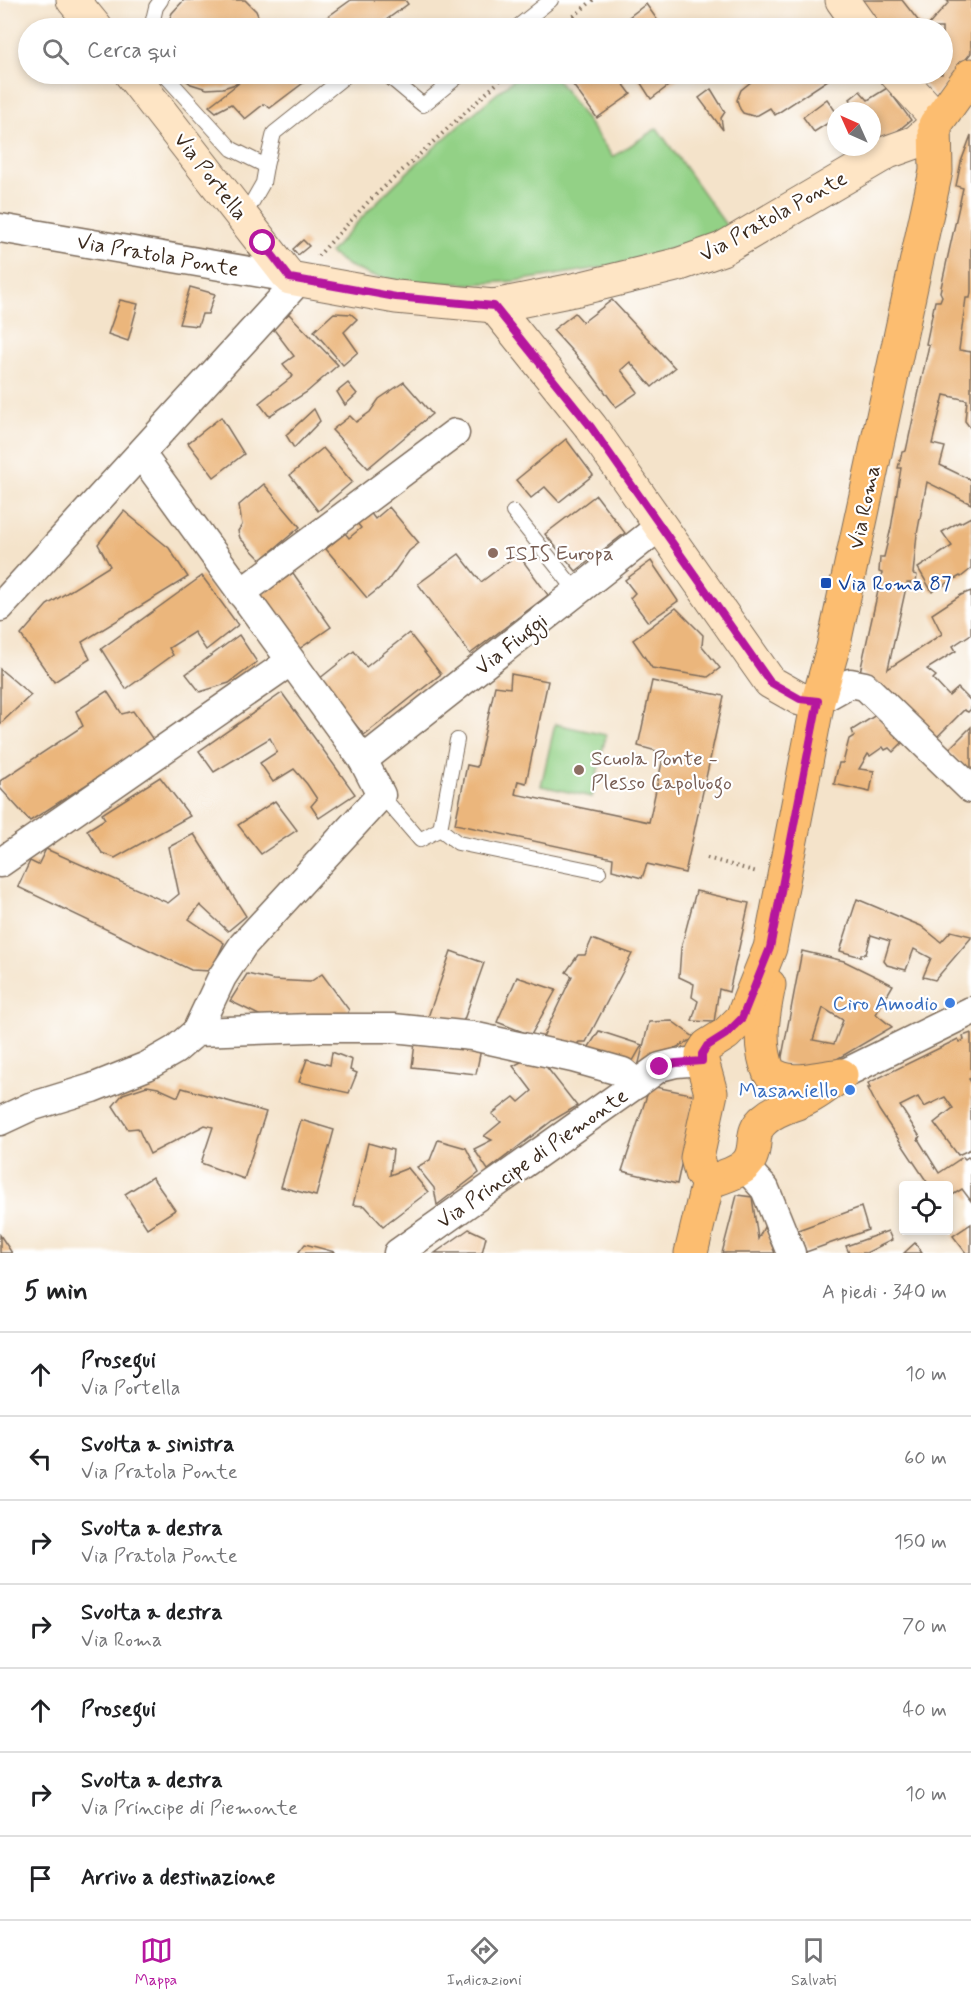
<!DOCTYPE html>
<html lang="it">
<meta charset="utf-8">
<style>
body{margin:0;font-family:Mynerve,sans-serif;background:#f2f2f2;color:#202124}
.controls{position:absolute;right:18px;bottom:18px;display:grid;overflow:hidden;border-radius:6px;box-shadow:0 3px 9px #0003}
.controls button{width:54px;height:54px;display:grid;place-items:center;padding:0;border:0;border-bottom:2px solid #e0e0e0;background:#fff;color:#202124;font:30px sans-serif}
.compass{position:absolute;left:827px;top:102px;width:54px;height:54px;border-radius:50%;background:#fff;box-shadow:0 3px 9px #0003;rotate:315deg}
.stop{position:absolute;width:18px;height:18px;margin:-14px;border:4px solid #b5179e;border-radius:50%;background:#fff}
.stop.end{background:#b5179e;border-color:#fff;box-shadow:0 2px 6px #0008}
.list{margin:0;padding:0;list-style:none}
h2{display:flex;justify-content:space-between;align-items:center;height:78px;margin:0;padding:0 24px;font-size:26px}
h2 small{font-size:20px;font-weight:400;color:#757577}
.list li{display:grid;grid-template-columns:39px 1fr auto;gap:18px;align-items:center;box-sizing:border-box;height:84px;padding:0 24px;border-top:2px solid #e0e0e0}
.list b{display:block;font-size:22px;white-space:nowrap}
.list p{margin:0;font-size:20px;white-space:nowrap;color:#757577}
.list em{font-size:20px;font-style:normal;color:#757577}
.icon{flex:none;width:33px;height:33px;fill:none;stroke:currentColor;stroke-width:2;stroke-linecap:round;stroke-linejoin:round}
.map{position:relative;flex:none;width:971px;height:1253px;overflow:hidden}
.search{position:absolute;background:#fff;box-shadow:0 3px 9px #0003;left:18px;right:18px;top:18px;height:66px;display:flex;align-items:center;gap:15px;box-sizing:border-box;padding:0 21px;border-radius:33px;color:#757577;font-size:22px}
.sheet{height:666px;background:#fff}
nav{display:flex;justify-content:space-around;align-items:center;box-sizing:border-box;height:84px;border-top:2px solid #e0e0e0;background:#fff;font-size:16px;color:#757577}
nav a{display:grid;justify-items:center;gap:3px}
nav .on{color:#b5179e}
.map>svg:first-child{display:block}
.green{fill:#93d186;stroke:#677e52;stroke-width:1.5}
.building{fill:#ebb67c;fill-rule:evenodd}
.lines{fill:none;stroke-linecap:round;stroke-linejoin:round}
.service-casing{stroke:#7c6b5a;stroke-width:16}
.minor-casing{stroke:#7c6b5a;stroke-width:31}
.secondary-casing{stroke:#7c6b5a;stroke-width:35}
.primary-casing{stroke:#7c6b5a;stroke-width:35}
.path{stroke:#7c6b5a;stroke-width:4;stroke-dasharray:1.5 4.5;stroke-linecap:butt}
.service{stroke:#fff;stroke-width:14}
.minor{stroke:#fff;stroke-width:28}
.secondary{stroke:#fee5c5;stroke-width:33}
.primary{stroke:#fcbd6f;stroke-width:33}
.route{stroke:#b5179e;stroke-width:8}
.education-dot{fill:#8d6e63;stroke:#fff;stroke-width:2}
.transit-dot{fill:#1a4fb4;stroke:#fff;stroke-width:2}
.shop-dot{fill:#3f7fe0;stroke:#fff;stroke-width:2}
.labels{text-anchor:middle;stroke-width:4.5;stroke-linejoin:round;paint-order:stroke}
.street-label{font-size:21px;fill:#3b2a1e;stroke:#fff}
.education-label{font-size:21px;fill:#785e54;stroke:#fff;text-anchor:start}
.transit-label{font-size:21px;fill:#164399;stroke:#fff;text-anchor:start}
.shop-label{font-size:21px;fill:#366cbe;stroke:#fff;text-anchor:end}
</style>
<div class="map">
<svg width="971" height="1253" viewBox="0 0 971 1253">
<rect width="100%" height="100%" fill="#fff"/>
<filter id="ink" filterUnits="userSpaceOnUse"><feTurbulence type="fractalNoise" baseFrequency=".0167" numOctaves="2"/><feDisplacementMap in="SourceGraphic" scale="12" xChannelSelector="R" yChannelSelector="G"/><feConvolveMatrix kernelMatrix="1 2 1 2 8 2 1 2 1" color-interpolation-filters="sRGB"/></filter>
<filter id="wash" filterUnits="userSpaceOnUse"><feTurbulence type="fractalNoise" baseFrequency=".008" numOctaves="4" result="noise"/><feDisplacementMap in="SourceGraphic" scale="24" xChannelSelector="R" yChannelSelector="G"/><feGaussianBlur stdDeviation="1.35" result="paint"/><feColorMatrix in="noise" values="0 0 0 0 0 0 0 0 0 0 0 0 0 0 0 0 0 1.4 0 .05"/><feComposite in="paint" operator="in"/></filter>
<g filter="url(#wash)">
<rect width="100%" height="100%" fill="#f4e3ca"/>
<g class="green">
<path d="M520,74H553L613,157L657,128L731,232L613,266L516,281L470,284L402,281L372,276L349,266L330,253C386,187 454,129 520,74Z"/>
<path d="M555,724L606,735L592,797L541,786Z"/>
</g>
<g id="blocks">
<g class="building">
<path d="M184,0H245L256,11L263,28H166L172,13Z"/>
<path d="M351,0H405L408,4L375,28H312Z"/>
<path d="M859,0H902L924,28H880Z"/>
<path d="M946,0H971V53L935,97L915,74H942V28H926L949,2Z"/>
<path d="M646,4L663,28H629L625,20Z"/>
<path d="M178,74H315L270,108L264,104L245,119L231,104L216,112L209,106L239,83L223,88L207,89L191,84Z"/>
<path d="M565,74H616L631,94L597,118Z"/>
<path d="M635,74H684L651,99Z"/>
<path d="M749,74H837L775,115L770,108L758,115L753,116L743,113L740,109L737,100L741,90L752,81L747,75Z"/>
<path d="M887,88L911,120L885,141L878,137L872,142V111H858L850,99L860,91L868,100Z"/>
<path d="M711,89L725,112L721,118L723,130L699,98Z"/>
<path d="M827,99L836,112V118L814,132L803,117Z"/>
<path d="M971,135V292L970,298H966L959,350L971,352V429L965,421L967,400L944,395L932,444L945,447L940,465L971,480V504L927,482L917,534L913,574L917,575L916,583H907L888,669L942,634L932,614L961,595L971,591V634L953,646L956,651L927,669L936,676L933,679L949,696L958,688L971,701V709L968,712L964,710L936,738L860,672L882,573L879,572L880,557H884L891,528L901,468H898L902,452L906,451L929,345L926,344L935,301H940L942,296L940,292L963,188L956,186L961,162Z"/>
<path d="M842,147H866L852,159Z"/>
<path d="M303,240L309,246L298,255L293,249Z"/>
<path d="M190,287L215,294L208,314H202L198,326L179,324Z"/>
<path d="M120,300L138,304L128,341L108,334Z"/>
<path d="M612,300L675,368L652,387L630,362L621,370L638,392L616,407L588,369L553,330L575,313L583,322Z"/>
<path d="M334,313L351,314L357,319L344,332L358,352L343,365L314,331Z"/>
<path d="M289,314L338,365L307,392L269,416L259,403L293,376L283,364L294,356L272,327Z"/>
<path d="M404,382L432,414L368,468L332,430L350,416L356,422L370,412L379,399Z"/>
<path d="M348,383L357,394L345,405L337,392Z"/>
<path d="M314,409L320,421L294,448L286,435Z"/>
<path d="M221,417L244,454L214,477L188,443Z"/>
<path d="M566,439L593,475L559,502L545,487L531,498L516,480Z"/>
<path d="M323,448L352,482L318,511L290,475Z"/>
<path d="M264,484L300,527L261,560L240,538L238,531L242,525L239,505Z"/>
<path d="M596,495L625,533L576,571L545,534Z"/>
<path d="M389,507L419,543L409,551L387,582L367,598L326,549L345,533L349,538L361,528L357,523L370,512L375,519Z"/>
<path d="M124,511L169,548L188,577L82,642L90,659L54,682L21,635L47,605L110,566L98,544Z"/>
<path d="M971,517V569L961,577L960,576L932,592L918,568L952,546L942,532L959,522L960,523Z"/>
<path d="M459,554L481,582L518,554L548,595L470,654L418,584Z"/>
<path d="M651,561L678,601L648,622L630,598L635,593L625,580Z"/>
<path d="M293,573L331,627L299,649L261,595Z"/>
<path d="M202,576L238,625L206,650L194,632L169,648L173,655L126,689L101,649Z"/>
<path d="M676,608L703,635L702,646L720,668L708,677L652,668L633,640Z"/>
<path d="M409,633L441,674L364,735L319,679L354,651L366,667Z"/>
<path d="M239,635L257,662L229,683L200,692L186,674Z"/>
<path d="M0,669L31,695L0,724Z"/>
<path d="M511,674L548,681L526,783L518,781L515,794L649,822L664,753L638,746L652,681L724,696L685,873L647,864L642,878L612,870L613,858L455,824L467,765L477,767L495,686L510,688Z"/>
<path d="M107,691L122,714L133,711L154,741L30,821L0,788V781L83,726L76,711Z"/>
<path d="M282,693L355,794L319,818L311,806L317,799L307,784L294,769L273,782L260,763L277,752L270,738L214,772L199,751Z"/>
<path d="M876,715L903,741L902,743L893,752L889,748L885,750L883,747L870,756L868,754L859,769L874,771L870,792L834,784L839,763H843L849,739L854,736L852,730Z"/>
<path d="M971,727V773L948,750Z"/>
<path d="M160,777L190,816L115,858L102,853L87,830L105,819L102,814Z"/>
<path d="M275,801L297,830L261,854L238,825Z"/>
<path d="M194,834L246,916L228,931L200,905L189,919L224,943L211,971L191,970L18,887L30,861L38,865L46,849L168,903L179,894L169,847Z"/>
<path d="M696,891L749,903L729,992L719,989L714,1022L692,1021L698,1001L692,997L694,984L679,977L681,948Z"/>
<path d="M857,899L921,926L941,942L951,931L971,936V938L935,980L923,977L931,958L914,949L906,970L887,965L884,961L890,941L871,935L866,954H861V957L840,951Z"/>
<path d="M592,939L632,954L586,1042H579L571,1050L541,1041L572,976L566,972L578,955H585Z"/>
<path d="M451,951L484,963L461,1028L428,1017Z"/>
<path d="M802,951L844,961L893,985L876,1014L892,1027L837,1059L806,1069L781,1062ZM823,1008L843,1020L834,1044L813,1040Z"/>
<path d="M247,974L273,980L310,982L322,974L349,1010L346,1016H261L230,1001Z"/>
<path d="M517,977L556,990L531,1035L497,1022Z"/>
<path d="M672,1021L695,1038L638,1067L649,1022Z"/>
<path d="M599,1031L642,1045L630,1066L585,1053Z"/>
<path d="M971,1033V1078L969,1079L971,1082V1149L958,1155L934,1123L953,1108L945,1097L924,1107L918,1097L900,1106L920,1137L918,1139L939,1173L963,1157L965,1159L968,1157L971,1160V1201L962,1189L948,1198V1185H929L879,1110L868,1088H870L868,1083L958,1039L960,1042L964,1040L963,1036Z"/>
<path d="M415,1043L481,1049L476,1074L412,1067Z"/>
<path d="M332,1052L352,1060L350,1070L357,1073L349,1093L299,1082L307,1059L330,1065Z"/>
<path d="M529,1058L541,1060L577,1106L553,1120L488,1170L474,1149L492,1140L484,1136L501,1122L492,1114L514,1097L519,1102L532,1091L513,1066Z"/>
<path d="M147,1086L158,1088L178,1097L182,1088L266,1112L244,1179L201,1163L213,1127L205,1125L150,1154L138,1128L128,1129L113,1106L123,1094Z"/>
<path d="M650,1086L696,1095L677,1184L622,1171Z"/>
<path d="M301,1120L334,1130L316,1196L281,1187Z"/>
<path d="M438,1140L466,1148L479,1173L437,1205L434,1188L417,1167L430,1160Z"/>
<path d="M368,1143L393,1150L390,1175L408,1168L428,1192L383,1226L365,1206L353,1205Z"/>
<path d="M152,1177L175,1210L147,1228L125,1194Z"/>
<path d="M737,1195L752,1197L758,1239L764,1227L775,1253H722Z"/>
<path d="M861,1207L868,1230L806,1252L798,1230Z"/>
<path d="M971,1224V1253H966L953,1236Z"/>
<path d="M469,1229L486,1237L482,1253H435Z"/>
<path d="M888,1231L892,1240L866,1253H849L846,1246Z"/>
<path d="M0,1235L12,1253H0Z"/>
<path d="M915,1243L922,1253H904Z"/>
<path d="M305,1244L335,1252V1253H298Z"/>
</g>
</g>
</g>
<g filter="url(#ink)">
<use href="#blocks" fill-opacity="0" stroke="#7c6b5a" stroke-width="1.5"/>
<g class="lines">
<defs>
<g id="service">
<path d="M151,28L156,7L161,0"/>
<path d="M516,28L551,0"/>
<path d="M164,74L232,149L266,166L274,133L348,74"/>
<path d="M386,74L423,105L461,74"/>
<path d="M243,218L263,183L266,166"/>
<path d="M513,512L577,592"/>
<path d="M381,795L420,840L440,829L457,740"/>
<path d="M440,829L458,843L599,872"/>
</g>
<g id="minor">
<path d="M0,228L290,278"/>
<path d="M141,454L363,760L381,795L243,945L222,977L196,1032"/>
<path d="M241,593L455,433"/>
<path d="M0,607L300,279"/>
<path d="M818,701L850,683L865,686L971,789"/>
<path d="M363,760L659,527"/>
<path d="M0,863L291,661"/>
<path d="M841,1075L971,1011"/>
<path d="M0,1121L30,1107L92,1088L147,1066L175,1050L196,1032L311,1028H393L472,1036L573,1058L623,1072L637,1084"/>
<path d="M744,1166L765,1189L791,1253"/>
<path d="M398,1253L660,1067L676,1063L702,1061"/>
</g>
<g id="secondary">
<path d="M73,0L96,28"/>
<path d="M842,0L862,28"/>
<path d="M131,74L290,278L396,297L494,306L578,289L680,264L722,249L888,152L916,142L935,125L932,113L896,74"/>
<path d="M494,306L591,427L770,682L800,699L818,701"/>
</g>
<g id="primary">
<path d="M769,985C763,1015 757,1043 769,1072C789,1087 811,1079 834,1076"/>
<path d="M841,1075C830,1084 819,1093 806,1099C792,1106 777,1108 765,1119C750,1131 757,1143 751,1157C745,1172 722,1177 708,1182L701,1173L697,1158L711,1093L702,1061V1054L707,1046L726,1034L742,1018L770,948L818,701L833,648L936,171L935,125L971,75"/>
<path d="M691,1253L708,1182"/>
</g>
</defs>
<use href="#service" class="service-casing"/>
<use href="#minor" class="minor-casing"/>
<use href="#secondary" class="secondary-casing"/>
<use href="#primary" class="primary-casing"/>
<g class="path">
<path d="M560,28L593,0"/>
<path d="M318,256L369,201L507,74"/>
<path d="M707,858L757,872"/>
</g>
<use href="#service" class="service"/>
<use href="#minor" class="minor"/>
<use href="#secondary" class="secondary"/>
<use href="#primary" class="primary"/>
</g>
</g>
<g class="lines" filter="url(#ink)">
<path class="route" d="M263,243L290,278L396,297L494,306L591,427L770,682L800,699L818,701L770,948L742,1018L726,1034L707,1046L702,1054V1061L676,1063L660,1067"/>
</g>
<g class="education-dot">
<circle cx="493" cy="553" r="6"/>
<circle cx="579" cy="770" r="6"/>
</g>
<rect class="transit-dot" x="820" y="577" width="12" height="12" rx="3"/>
<g class="shop-dot">
<circle cx="950" cy="1003" r="6"/>
<circle cx="850" cy="1090" r="6"/>
</g>
<g class="labels">
<g class="street-label">
<text transform="translate(211 176) rotate(52)" y="7">Via Portella</text>
<text transform="translate(773 216) rotate(-29)" y="7">Via Pratola Ponte</text>
<text transform="translate(158 255) rotate(10)" y="7">Via Pratola Ponte</text>
<text transform="translate(864 507) rotate(-78)" y="7">Via Roma</text>
<text transform="translate(511 644) rotate(-38)" y="7">Via Fiuggi</text>
<text transform="translate(532 1158) rotate(-35)" y="7">Via Principe di Piemonte</text>
</g>
<g class="education-label">
<text x="505" y="560">ISIS Europa</text>
<text x="591" y="765">Scuola Ponte -<tspan x="591" dy="24">Plesso Capoluogo</tspan></text>
</g>
<g class="transit-label">
<text x="838" y="590">Via Roma 87</text>
</g>
<g class="shop-label">
<text x="938" y="1010">Ciro Amodio</text>
<text x="838" y="1097">Masaniello</text>
</g>
</g>
</svg>
<div class="controls">
<button><svg class="icon" aria-label="locate" viewBox="0 0 24 24"><circle cx="12" cy="12" r="6"/><path d="M12 2v4M12 18v4M2 12h4M18 12h4"/></svg></button>
</div>
<svg class="compass" viewBox="-18 -18 36 36"><path d="M0-13l5 13h-10z" fill="#e53935"/><path d="M0 13l5-13h-10z" fill="#757577"/></svg>
<div class="stop" style="left:263px;top:243px"></div>
<div class="stop end" style="left:660px;top:1067px"></div>
<div class="search"><svg class="icon" aria-label="search" viewBox="0 0 24 24"><circle cx="10" cy="10" r="6"/><path d="M15 15l6 6"/></svg>Cerca qui</div>
</div>
<section class="sheet">
<h2>5 min<small>A piedi · 340 m</small></h2>
<ul class="list">
<li><svg class="icon" aria-label="ahead" viewBox="0 0 24 24"><path d="M12 20V5M6 11l6-6 6 6"/></svg><div><b>Prosegui</b><p>Via Portella</p></div><em>10 m</em></li>
<li><svg class="icon" aria-label="left" viewBox="0 0 24 24"><path d="M17 20v-9H6M10 6l-5 5 5 5"/></svg><div><b>Svolta a sinistra</b><p>Via Pratola Ponte</p></div><em>60 m</em></li>
<li><svg class="icon" aria-label="right" viewBox="0 0 24 24"><path d="M7 20v-9h11M14 6l5 5-5 5"/></svg><div><b>Svolta a destra</b><p>Via Pratola Ponte</p></div><em>150 m</em></li>
<li><svg class="icon" aria-label="right" viewBox="0 0 24 24"><path d="M7 20v-9h11M14 6l5 5-5 5"/></svg><div><b>Svolta a destra</b><p>Via Roma</p></div><em>70 m</em></li>
<li><svg class="icon" aria-label="ahead" viewBox="0 0 24 24"><path d="M12 20V5M6 11l6-6 6 6"/></svg><div><b>Prosegui</b></div><em>40 m</em></li>
<li><svg class="icon" aria-label="right" viewBox="0 0 24 24"><path d="M7 20v-9h11M14 6l5 5-5 5"/></svg><div><b>Svolta a destra</b><p>Via Principe di Piemonte</p></div><em>10 m</em></li>
<li><svg class="icon" aria-label="arrive" viewBox="0 0 24 24"><path d="M6 21V4h12l-3 4 3 4H6"/></svg><div><b>Arrivo a destinazione</b></div></li>
</ul>
</section>
<nav>
<a class="on"><svg class="icon" aria-label="map" viewBox="0 0 24 24"><path d="M3 6l6-2 6 2 6-2v14l-6 2-6-2-6 2zM9 4v14M15 6v14"/></svg>Mappa</a>
<a><svg class="icon" aria-label="directions" viewBox="0 0 24 24"><path d="M12 3l9 9-9 9-9-9zM9 14v-3h6M13 9l2 2-2 2"/></svg>Indicazioni</a>
<a><svg class="icon" aria-label="saved" viewBox="0 0 24 24"><path d="M7 4h10v16l-5-4-5 4z"/></svg>Salvati</a>
</nav>
